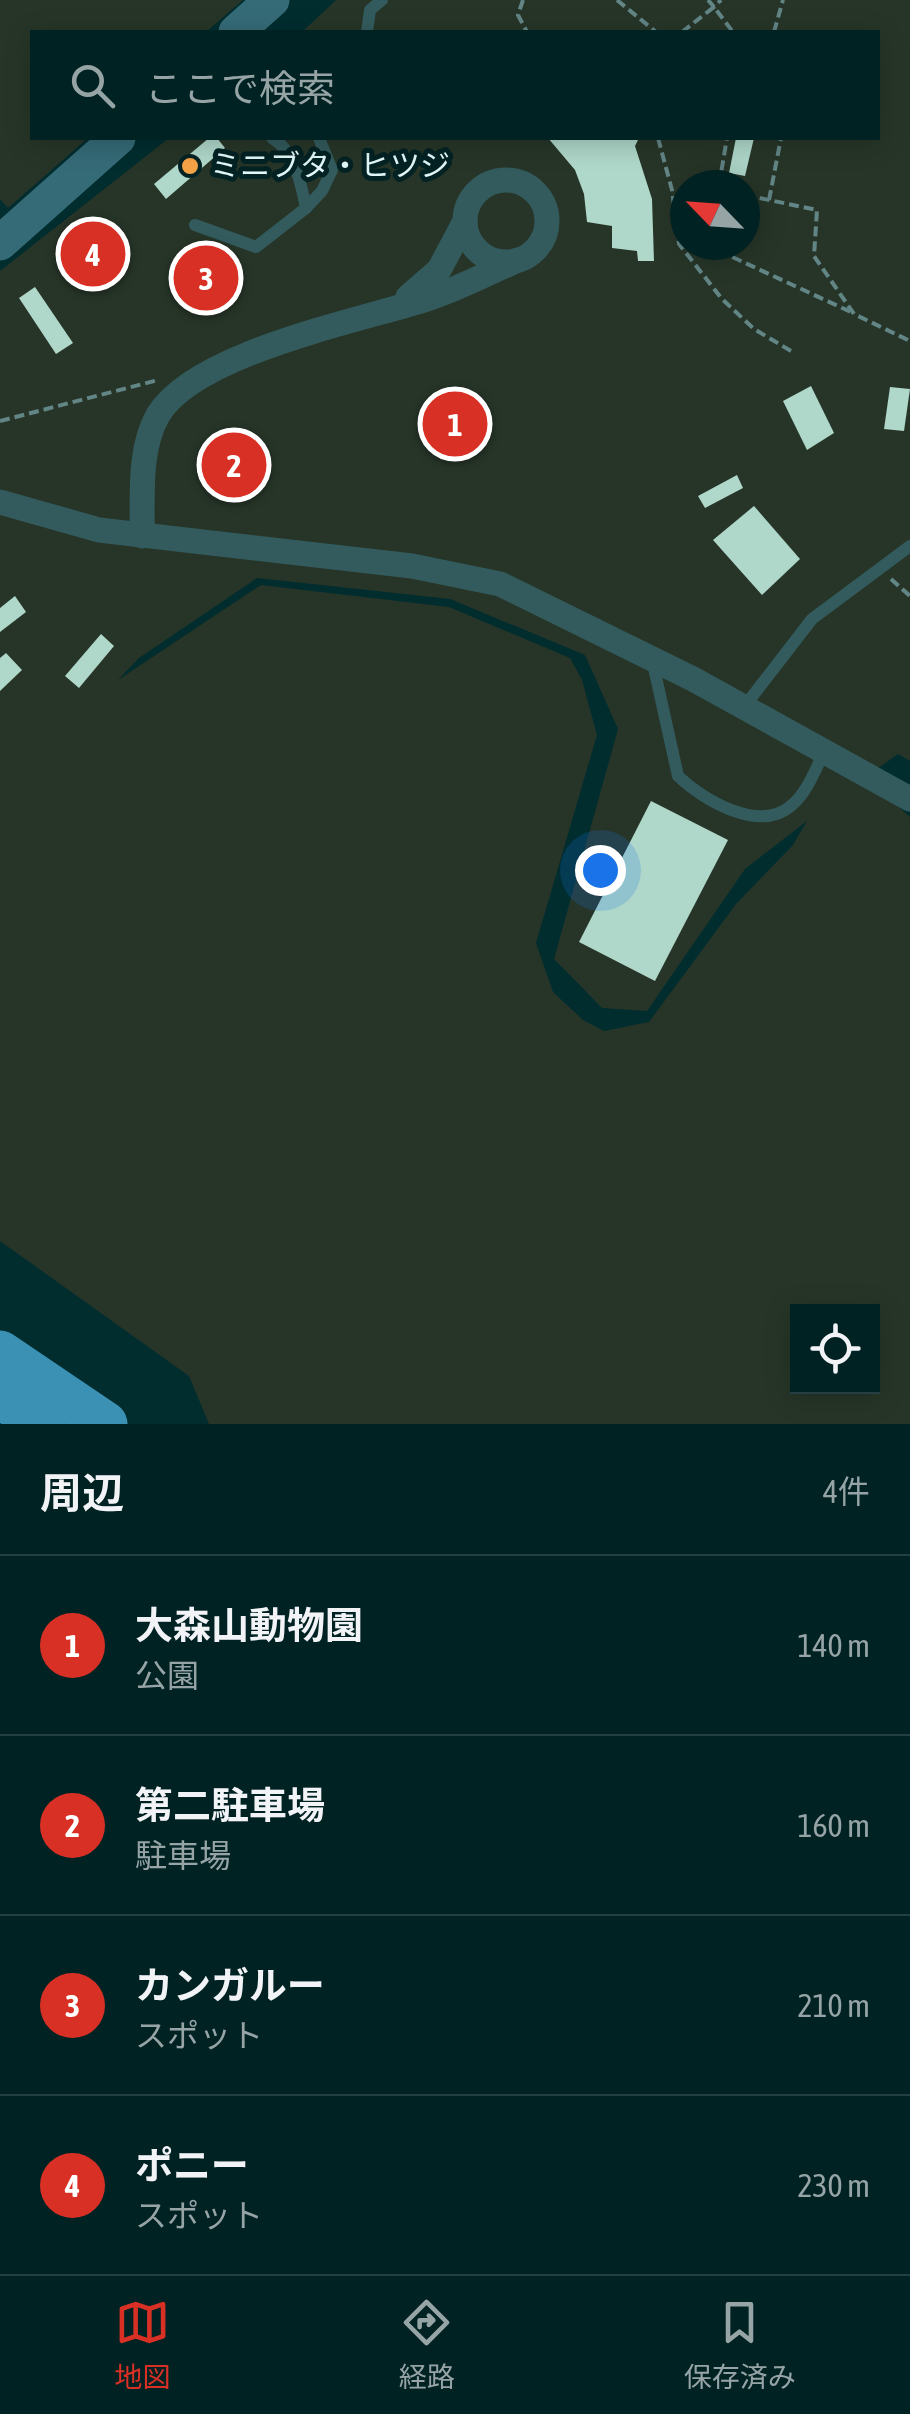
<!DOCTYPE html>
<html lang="ja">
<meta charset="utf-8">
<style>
body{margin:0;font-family:"Asap Condensed","Noto Sans JP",sans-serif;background:#0b2a2b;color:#f1f3f6}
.controls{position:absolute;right:30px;bottom:30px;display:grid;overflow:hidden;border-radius:0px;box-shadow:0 5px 25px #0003}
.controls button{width:90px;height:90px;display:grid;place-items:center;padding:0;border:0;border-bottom:2px solid #233f41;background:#012223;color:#f1f3f6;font:50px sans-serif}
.compass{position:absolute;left:670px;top:170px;width:90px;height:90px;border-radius:50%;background:#012223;box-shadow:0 5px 25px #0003;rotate:295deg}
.you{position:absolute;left:600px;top:870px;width:35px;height:35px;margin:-25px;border:8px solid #fff;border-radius:50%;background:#1a73e8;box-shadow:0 0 0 15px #1a73e833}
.badge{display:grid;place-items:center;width:65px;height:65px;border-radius:50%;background:#d93025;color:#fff;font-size:32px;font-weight:700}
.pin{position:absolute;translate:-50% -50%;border:5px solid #fff;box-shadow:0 2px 10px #0006}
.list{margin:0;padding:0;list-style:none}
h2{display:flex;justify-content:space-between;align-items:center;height:130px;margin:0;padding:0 40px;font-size:42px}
h2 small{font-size:32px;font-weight:400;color:#96a4a6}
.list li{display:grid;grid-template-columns:65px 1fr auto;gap:30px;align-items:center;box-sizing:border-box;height:180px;padding:0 40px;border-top:2px solid #233f41}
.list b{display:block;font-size:38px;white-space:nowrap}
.list p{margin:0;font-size:32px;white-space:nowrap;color:#96a4a6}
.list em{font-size:32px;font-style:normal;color:#96a4a6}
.icon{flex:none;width:55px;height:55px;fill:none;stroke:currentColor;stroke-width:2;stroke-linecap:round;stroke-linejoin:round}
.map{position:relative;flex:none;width:910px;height:1424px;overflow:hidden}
.search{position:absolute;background:#012223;box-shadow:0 5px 25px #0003;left:30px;right:30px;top:30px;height:110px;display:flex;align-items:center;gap:25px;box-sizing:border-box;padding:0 35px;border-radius:0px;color:#96a4a6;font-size:38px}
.sheet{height:850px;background:#012223}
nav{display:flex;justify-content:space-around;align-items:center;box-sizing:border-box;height:140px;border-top:2px solid #233f41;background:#012223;font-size:28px;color:#96a4a6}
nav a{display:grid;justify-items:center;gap:5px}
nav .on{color:#d93025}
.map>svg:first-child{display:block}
.green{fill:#273528;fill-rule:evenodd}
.building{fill:#afd7ca}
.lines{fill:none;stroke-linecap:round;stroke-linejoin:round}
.path{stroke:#628586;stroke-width:4;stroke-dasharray:10 5;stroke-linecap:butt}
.lane{stroke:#335b5d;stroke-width:12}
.street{stroke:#335b5d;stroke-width:25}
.secondary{stroke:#356b77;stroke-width:35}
.highway{stroke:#3a91b4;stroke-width:45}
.poi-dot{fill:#f6a247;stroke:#032224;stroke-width:4}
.labels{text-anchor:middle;stroke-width:10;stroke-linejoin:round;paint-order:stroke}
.poi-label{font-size:30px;fill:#e1f7f8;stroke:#032224;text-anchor:start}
</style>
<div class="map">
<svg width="910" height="1424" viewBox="0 0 910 1424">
<rect width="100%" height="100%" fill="#012d2f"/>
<g class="green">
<path d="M0,0H243L206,32H32V138H88L8,208L0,199Z"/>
<path d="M336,0H910V761L898,754L859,782L885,795L910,817V1424H209L189,1376L0,1241V271L169,138H878V32H302ZM685,185H745V245H685ZM257,578L450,599L585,655L618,729L554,959L602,1008L647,1011L745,869L807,821L793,845L736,904L649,1022L604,1031L583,1020L553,992L536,943L597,735L582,680L570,658L449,607L261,585L118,680L139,658ZM798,1312H872V1386H798Z"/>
</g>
<g class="building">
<path d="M209,138H217L225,148L166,199L154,184Z"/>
<path d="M548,138H639L635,146L652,199L654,261H638L637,251L612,248V226L587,222L584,194L575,170Z"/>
<path d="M736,138H754L745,176L729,173Z"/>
<path d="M101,223L117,233L86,285L70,275Z"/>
<path d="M218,252L231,258L223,275L218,273L209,293L198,288L190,305L181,300L192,277L196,279L204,264L210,268Z"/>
<path d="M35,287L73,343L56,354L19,298Z"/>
<path d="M811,386L834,433L807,450L783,401Z"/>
<path d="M890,387L910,389L904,431L884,429Z"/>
<path d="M737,475L743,488L705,508L698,496Z"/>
<path d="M754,506L800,559L762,595L713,540Z"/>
<path d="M15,596L26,612L0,632V608Z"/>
<path d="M101,634L114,646L79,688L65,676Z"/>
<path d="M6,653L22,670L0,691V658Z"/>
<path d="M651,801L728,840L655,981L579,942Z"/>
</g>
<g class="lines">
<g class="path">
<path d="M523,0L518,15L527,32"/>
<path d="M617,0L656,32"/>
<path d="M708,0L714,7L721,0"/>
<path d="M682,32L714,7L733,32"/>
<path d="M774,32L783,0"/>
<path d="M658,138L672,190L679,244L722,299L754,329L791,351"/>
<path d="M719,185L727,138"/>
<path d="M745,195L817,210L814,256L854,314L910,341"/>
<path d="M769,200L781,138"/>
<path d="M726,245L728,255L851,312"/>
<path d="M0,421L158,380"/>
<path d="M891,579L910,596"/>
</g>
<g class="lane">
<path d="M367,32L370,10L382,0"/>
<path d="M272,138C295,151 301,184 306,208L322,191L332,170L319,138"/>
<path d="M195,225L256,247L306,208"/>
<path d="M652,659L678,776C703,800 760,834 792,805C808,791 816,768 825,750"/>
<path d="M744,707L812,619L910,546"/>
</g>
<g class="street">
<circle cx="506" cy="221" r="41"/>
<path d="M408,297L439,270L465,221"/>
<path d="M0,502L99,530L412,566L500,584L693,679L910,799"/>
<path d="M142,536C143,497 138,450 158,415C195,353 358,321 427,299C458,289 488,273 518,260"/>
</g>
<g class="secondary">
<path d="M236,32L272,0"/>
<path d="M0,243L118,138"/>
</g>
<g class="highway">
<path d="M0,1353L105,1424"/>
<path d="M0,1396L42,1424"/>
</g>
</g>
<circle class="poi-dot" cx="190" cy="166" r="10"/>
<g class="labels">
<g class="poi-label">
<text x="210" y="176">ミニブタ・ヒツジ</text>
</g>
</g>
</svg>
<div class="controls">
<button><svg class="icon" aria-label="locate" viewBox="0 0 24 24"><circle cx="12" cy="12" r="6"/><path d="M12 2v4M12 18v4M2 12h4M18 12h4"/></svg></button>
</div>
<svg class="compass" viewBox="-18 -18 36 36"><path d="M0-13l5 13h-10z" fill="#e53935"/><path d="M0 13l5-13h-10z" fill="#96a4a6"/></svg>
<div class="you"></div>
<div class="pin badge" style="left:455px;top:424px">1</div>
<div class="pin badge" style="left:234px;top:465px">2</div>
<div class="pin badge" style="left:206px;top:278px">3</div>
<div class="pin badge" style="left:93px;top:254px">4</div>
<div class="search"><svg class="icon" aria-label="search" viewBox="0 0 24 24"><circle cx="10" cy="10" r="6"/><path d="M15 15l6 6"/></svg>ここで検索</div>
</div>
<section class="sheet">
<h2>周辺<small>4件</small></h2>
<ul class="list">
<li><span class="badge">1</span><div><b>大森山動物園</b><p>公園</p></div><em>140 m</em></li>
<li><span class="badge">2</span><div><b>第二駐車場</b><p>駐車場</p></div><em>160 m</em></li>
<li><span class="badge">3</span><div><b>カンガルー</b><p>スポット</p></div><em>210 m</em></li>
<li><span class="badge">4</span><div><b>ポニー</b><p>スポット</p></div><em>230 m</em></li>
</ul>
</section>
<nav>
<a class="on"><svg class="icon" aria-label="map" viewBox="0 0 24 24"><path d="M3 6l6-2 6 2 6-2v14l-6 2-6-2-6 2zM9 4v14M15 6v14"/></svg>地図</a>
<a><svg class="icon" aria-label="directions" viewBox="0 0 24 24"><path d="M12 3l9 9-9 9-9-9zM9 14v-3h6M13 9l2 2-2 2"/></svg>経路</a>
<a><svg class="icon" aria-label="saved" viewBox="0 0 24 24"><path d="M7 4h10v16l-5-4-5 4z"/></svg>保存済み</a>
</nav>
